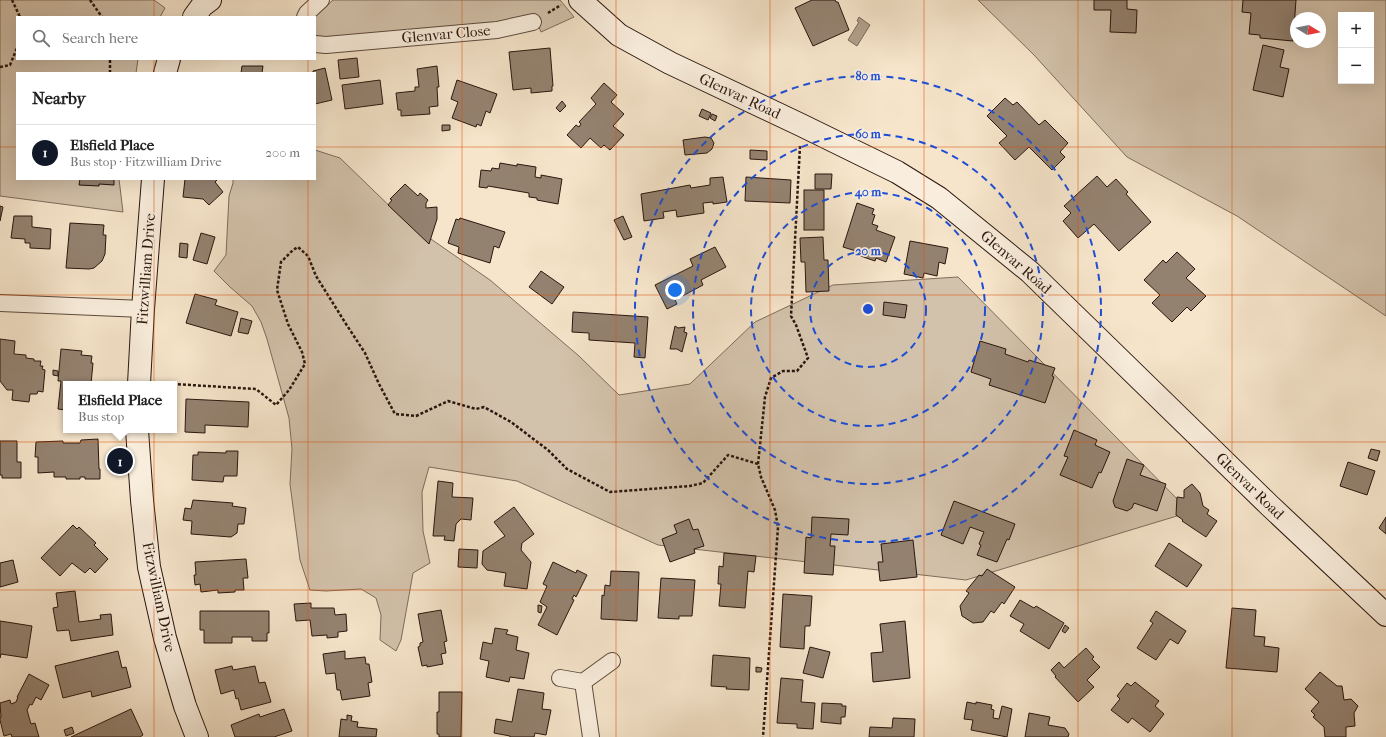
<!DOCTYPE html>
<meta charset="utf-8">
<style>
body{margin:0;font-family:"IM FELL French Canon",serif;background:#f2f2f2;color:#222}
.controls{position:absolute;right:12px;top:12px;display:grid;overflow:hidden;border-radius:0px;box-shadow:0 4px 16px #0002}
.controls button{width:36px;height:36px;display:grid;place-items:center;padding:0;border:0;border-bottom:1px solid #e0e0e0;background:#fff;color:#222;font:20px sans-serif}
.compass{position:absolute;left:1290px;top:12px;width:36px;height:36px;border-radius:50%;background:#fff;box-shadow:0 4px 16px #0002;rotate:100deg}
.you{position:absolute;left:675px;top:290px;width:14px;height:14px;margin:-10px;border:3px solid #fff;border-radius:50%;background:#1a73e8;box-shadow:0 0 0 6px #1a73e833}
.badge{display:grid;place-items:center;width:26px;height:26px;border-radius:50%;background:#111827;color:#fff;font-size:13px;font-weight:700}
.pin{position:absolute;translate:-50% -50%;border:2px solid #fff;box-shadow:0 1px 4px #0006}
.popup{position:absolute;left:63px;top:381px;width:114px;height:52px;box-sizing:border-box;display:grid;place-content:center;border-radius:0px;background:#fff;filter:drop-shadow(0 1px 3px #0005);font-size:13px;white-space:nowrap;color:#767676}
.popup b{font-size:15px;color:#222}
.popup::after{content:'';position:absolute;left:50%;top:100%;margin-left:-8px;border:8px solid transparent;border-top-color:#fff}
.list{margin:0;padding:0;list-style:none}
h2{display:flex;justify-content:space-between;align-items:center;height:52px;margin:0;padding:0 16px;font-size:17px}
h2 small{font-size:13px;font-weight:400;color:#767676}
.list li{display:grid;grid-template-columns:26px 1fr auto;gap:12px;align-items:center;box-sizing:border-box;height:56px;padding:0 16px;border-top:1px solid #e0e0e0}
.list b{display:block;font-size:15px;white-space:nowrap}
.list p{margin:0;font-size:13px;white-space:nowrap;color:#767676}
.list em{font-size:13px;font-style:normal;color:#767676}
.icon{flex:none;width:22px;height:22px;fill:none;stroke:currentColor;stroke-width:2;stroke-linecap:round;stroke-linejoin:round}
.map{position:relative;flex:none;width:1386px;height:737px;overflow:hidden}
.search{position:absolute;background:#fff;box-shadow:0 4px 16px #0002;left:16px;top:16px;width:300px;height:44px;display:flex;align-items:center;gap:10px;box-sizing:border-box;padding:0 14px;border-radius:0px;color:#767676;font-size:15px}
.panel{position:absolute;background:#fff;box-shadow:0 4px 16px #0002;left:16px;top:72px;width:300px;height:108px;border-radius:0px}
.map>svg:first-child{display:block}
.green{fill:#d3c2ab;stroke:#7e6c5c;fill-rule:evenodd}
.water{fill:#b19f8b;stroke:#7b6859}
.building{fill:#948270;stroke:#2a160e}
.lines{fill:none;stroke-linecap:round;stroke-linejoin:round}
.street-casing{stroke:#5d4a3d;stroke-width:18}
.secondary-casing{stroke:#2a160e;stroke-width:24}
.path{stroke:#2a160e;stroke-width:2.5;stroke-dasharray:3 2;stroke-linecap:butt}
.street{stroke:#f9eedd;stroke-width:16}
.secondary{stroke:#f9eedd;stroke-width:22}
.grid{fill:none;stroke:#de560c;stroke-width:1;stroke-opacity:0.55}
.ring{fill:none;stroke:#1d4ed8;stroke-width:2;stroke-dasharray:7 5}
.labels{text-anchor:middle;stroke-width:3.5;stroke-linejoin:round;paint-order:stroke}
.street-label{font-size:15px;fill:#2a160e;stroke:#f9eedd}
.centre{fill:#1d4ed8;stroke:#f9eedd;stroke-width:2}
.ring-label{font-size:12px;text-anchor:middle;font-weight:bold;fill:#1d4ed8;stroke:#f9eedd;stroke-width:3.5;stroke-linejoin:round;paint-order:stroke}
</style>
<div class="map">
<svg width="1386" height="737" viewBox="0 0 1386 737">
<rect width="100%" height="100%" fill="#f6e5cb"/>
<filter id="stains"><feTurbulence type="fractalNoise" baseFrequency=".005" numOctaves="4"/><feColorMatrix values="0 0 0 0 .2 0 0 0 0 .09 0 0 0 0 .02 0 0 0 .5 -.17"/></filter>
<radialGradient id="worn" r=".72"><stop offset=".6" stop-color="#630" stop-opacity="0"/><stop offset="1" stop-color="#630" stop-opacity=".3"/></radialGradient>
<g class="green">
<path d="M0,0H154L165,8L160,17H17V59H138L136,73H17V179H119L123,212L0,196Z"/>
<path d="M333,0H560L574,17L541,32L534,15L498,23L315,39V17H314Z"/>
<path d="M978,0H1386V316L1237,216L1127,157L1034,55ZM1341,15H1371V81H1341ZM1296,18H1320V42H1296Z"/>
<path d="M315,150L340,158L405,221L490,280L579,356L619,395L690,384L755,322L833,285L958,277L1190,512L966,580L658,545L517,481L429,467L422,492L423,531L430,563L413,573L401,640L396,651L380,640L381,615L376,598L361,589L326,591L310,590L300,560L290,484L292,449L289,418L267,339L261,322L252,306L230,287L214,271L226,255L229,196L233,183V179H315Z"/>
</g>
<path class="water" d="M859,17L870,25L857,46L848,40L859,22L857,21Z"/>
<g class="building">
<path d="M812,0H835L836,2H838L849,30L813,46L795,8Z"/>
<path d="M1094,0H1127V9L1137,10L1136,33L1110,32L1111,10H1094Z"/>
<path d="M1243,0H1296L1293,41L1260,38V35L1249,34L1251,13L1242,12Z"/>
<path d="M1263,45L1284,50L1280,67L1289,69L1283,97L1253,90Z"/>
<path d="M550,48L553,86H552V91L531,93V88L513,90L509,52Z"/>
<path d="M357,58L359,77L340,79L338,60Z"/>
<path d="M242,66H263L262,73H241Z"/>
<path d="M437,66L439,87H437L438,106L429,107L430,114L401,116V110H398L396,93L415,91V87H419L417,69Z"/>
<path d="M325,68L332,100L315,104V73H313V71Z"/>
<path d="M380,80L383,104L345,109L342,85Z"/>
<path d="M457,80L497,94L490,113L486,111L481,126L477,124L476,127L452,118L458,102L451,99Z"/>
<path d="M604,83L617,95L611,102L624,114L613,126L624,135L610,150L604,145L601,148L590,138L581,148L567,135L576,125L579,127L581,124L579,122L596,104L591,98Z"/>
<path d="M1005,98L1013,105L1017,102L1039,125L1045,120L1068,143L1060,152L1065,157L1052,170L1029,147L1015,160L999,143L1007,136L987,116Z"/>
<path d="M562,101L566,106L560,112L556,108Z"/>
<path d="M702,109L711,113L708,120L699,116Z"/>
<path d="M712,114L717,116L715,121L710,118Z"/>
<path d="M442,125H450V130L442,131Z"/>
<path d="M705,137L711,138L714,143L712,149L707,153L685,155L683,140Z"/>
<path d="M750,150L767,151V160L750,159Z"/>
<path d="M500,163L517,166V164L536,167L535,177L541,178V175L562,179L558,204L537,200V198L529,197V193L488,186L487,188L479,187L481,170L491,171L492,168L499,169Z"/>
<path d="M815,174H832L831,189H815Z"/>
<path d="M1097,176L1107,187L1116,179L1128,192L1126,194L1151,222L1119,251L1094,224L1078,238L1063,221L1071,213L1064,206Z"/>
<path d="M723,177L727,202L713,204V202L703,203L704,213L677,217L676,210L663,212L664,218L644,221L641,194L690,185L691,188L710,185V178Z"/>
<path d="M746,177L791,180L790,203L745,201Z"/>
<path d="M80,179H114V185L99,184V186L79,185Z"/>
<path d="M185,179H218L215,182L223,192L209,205L203,199L183,197Z"/>
<path d="M405,184L418,196L420,193L428,200L426,203V208L437,207V219L429,244L388,205L392,200L390,199Z"/>
<rect x="804" y="190" width="20" height="40"/>
<path d="M857,203L874,209L872,214L875,215L872,224L878,226L876,230L895,237L886,262L876,258L875,261L855,254L856,251L843,247Z"/>
<path d="M0,206L3,207L0,221Z"/>
<path d="M14,216H32V227L51,229L50,249L30,248V243H25V239L11,238Z"/>
<path d="M623,216L632,237L624,240L614,220Z"/>
<path d="M460,218L505,232L499,248L494,246L490,263L458,253L459,247L448,243L456,219L459,220Z"/>
<path d="M70,223L104,225L103,235H106L105,254L102,261L94,268L89,269L66,268Z"/>
<path d="M201,233L215,237L207,264L193,260Z"/>
<path d="M823,237L824,260H828L829,291L806,292L805,262H801L800,238Z"/>
<path d="M910,241L948,248L945,264L939,262L937,276L924,273L923,278L904,274Z"/>
<path d="M180,243L188,244L187,258L179,257Z"/>
<path d="M715,247L726,267L701,280L703,285L675,300L677,304L667,309L655,285L693,266L690,259Z"/>
<path d="M1177,252L1195,269L1186,278L1206,296L1191,311L1187,307L1172,322L1152,303L1160,295L1144,280L1163,260L1166,263Z"/>
<path d="M541,271L564,287L552,304L529,287Z"/>
<path d="M195,294L217,300L215,305L238,312L231,336L186,323Z"/>
<path d="M884,302L907,305L905,318L883,315Z"/>
<path d="M573,312L648,317L645,358L634,357L635,343L589,340V333L572,332Z"/>
<path d="M241,318L252,321L248,334L238,332Z"/>
<path d="M675,326L678,328L685,327L684,332L687,333L682,352L677,349H670Z"/>
<path d="M0,339L15,341L14,354L26,355V358L34,359V361H41L40,366H43L42,369L45,370L43,392L38,391L37,394H30L29,402L12,400L13,390H7L0,381Z"/>
<path d="M980,341L1006,349L1005,354L1028,362L1029,360L1055,368L1052,376L1054,377L1045,403L989,385L991,379L971,372Z"/>
<path d="M61,349L82,351L81,355L92,356L91,363H93L91,384H66V410L58,409L61,381H58Z"/>
<path d="M53,370L58,371V376L53,375Z"/>
<path d="M186,399L249,402L248,427L205,425V433L185,432Z"/>
<path d="M1074,430L1097,440L1095,445L1110,452L1101,473L1099,472L1092,488L1060,475L1068,457L1064,456Z"/>
<path d="M98,439L99,469H100V479H85V477H80V479H66V477H54V472L38,473V457H35L36,442L63,441V443H80L81,440Z"/>
<path d="M0,441H17V462H21V478H2V475H0Z"/>
<path d="M1371,449L1380,451L1377,461L1368,458Z"/>
<path d="M226,451H238L237,476H224L223,482L192,480L193,455H198V452L226,453Z"/>
<path d="M1127,459L1144,465L1140,475L1166,484L1157,511L1134,503L1132,508L1127,511L1115,507L1113,501Z"/>
<path d="M1348,462L1375,471L1367,495L1340,486Z"/>
<path d="M438,481L453,483L452,497L473,498L471,520L461,519L456,524L454,541L444,540L445,536H433Z"/>
<path d="M1192,484L1200,493L1203,506L1209,510L1207,514L1217,521L1206,537L1182,521L1183,520L1176,515L1177,497L1184,498V490Z"/>
<path d="M193,500L233,503L232,506L246,508L244,524H238L237,533L231,537L191,534L192,521L183,520L185,508L191,509Z"/>
<path d="M954,501L1015,524L1009,540L1007,539L997,562L977,555L981,545L979,544L984,532L970,527L963,544L941,535Z"/>
<path d="M514,507L534,534L522,543L521,550L531,562L527,589L504,586L506,573L487,570L482,564L483,551L505,536L494,522Z"/>
<path d="M812,517L849,519L848,535L831,534L830,546H835L833,575L804,573L806,537L811,538Z"/>
<path d="M1386,517V534L1379,528Z"/>
<path d="M689,519L693,530L698,529L704,546L694,549L695,553L670,562L662,539L677,533L674,525Z"/>
<path d="M73,525L77,529L79,527L96,543L94,545L108,559L95,573L90,568L85,573L72,563L60,576L41,558Z"/>
<path d="M913,540L917,577L880,581L878,562H883L881,544Z"/>
<path d="M1169,543L1202,565L1187,587L1155,566Z"/>
<path d="M459,549L478,550L477,568L458,567Z"/>
<path d="M724,553L756,556L754,572L748,571L745,608L719,606L721,584H718L719,566L723,567Z"/>
<path d="M246,559L248,578H243L244,590H235V592L218,593V590L201,592L200,584L195,585L194,575H196L195,562Z"/>
<path d="M13,560L18,582L0,587V563Z"/>
<path d="M553,562L576,573L577,570L587,575L576,597L574,595L572,599L574,600L557,635L538,625L547,607L540,602L547,586L543,584Z"/>
<path d="M987,569L1015,587L1004,604L1002,602L994,613L991,611L983,622L973,623L962,616L960,606L969,593L966,591L979,575L982,576Z"/>
<path d="M611,571L639,572L637,621L601,619L602,595L604,596L605,585L610,586Z"/>
<path d="M661,578L695,580L692,616H679V619L658,618Z"/>
<path d="M75,591L79,622L101,619L100,615L111,614L113,635L71,641L69,630L57,631L53,608L58,607L56,593Z"/>
<path d="M783,594L812,596L810,626H805L804,649L780,647Z"/>
<path d="M1020,600L1034,608L1036,606L1064,623L1049,649L1020,631L1024,624L1010,616Z"/>
<path d="M311,603V608H334L335,615L346,614L347,631L338,632V637L327,638V635L312,636L310,620L296,621L294,604Z"/>
<path d="M538,605L542,606L541,613L538,612Z"/>
<path d="M1232,608L1256,610L1254,636L1265,637L1264,646L1279,648L1277,672L1226,668Z"/>
<path d="M441,610L447,641L444,642L446,653L441,654L443,664L427,667V665L422,666L418,647L420,646V643L423,642L418,614Z"/>
<path d="M200,611H269V633H267V641H252V637H232V643H204V630H200Z"/>
<path d="M1156,611L1186,631L1178,644L1170,639L1156,660L1137,648L1153,623L1150,621Z"/>
<path d="M0,621L32,626L27,658L1,654L0,658Z"/>
<path d="M905,621L910,678L873,682L871,653L883,652L880,624Z"/>
<path d="M1065,625L1069,628L1065,633L1062,631Z"/>
<path d="M495,628L508,630L506,634L518,637L516,650L529,653L524,679L510,677L509,682L486,677L489,661L480,659L483,642L492,644Z"/>
<path d="M810,647L830,652L823,678L803,673Z"/>
<path d="M1086,648L1094,657L1092,659L1100,667L1087,680L1094,687L1078,702L1055,677L1056,676L1051,670L1059,662L1064,668Z"/>
<path d="M118,651L122,668L126,667L131,687L92,697L91,691L63,698L55,666Z"/>
<path d="M345,651V659L365,657L366,664H369L372,682L368,683L370,696L342,700L340,690H337L335,673L326,674L323,654Z"/>
<path d="M713,655L750,658L749,690L726,689L727,687L711,686Z"/>
<path d="M232,666L233,670L255,666L259,683L265,682L271,702L241,710L238,698L236,699L234,690L221,694L215,670Z"/>
<path d="M756,667L762,668L761,672H756Z"/>
<path d="M1320,672L1337,686H1342L1344,700L1351,699L1358,706L1354,713L1355,726L1346,727V737H1325L1324,727L1313,717L1315,715L1311,711L1319,702L1305,689Z"/>
<path d="M29,674L49,685L41,700L36,697L32,705L30,704L27,710L31,724L35,723L39,737H12L11,734L4,736L0,720V717H1L0,703L10,700L11,704L16,702L18,697H17Z"/>
<path d="M781,678L803,680L801,702L815,703L813,729L797,728V724L777,723Z"/>
<path d="M1135,682L1159,701L1155,706L1164,714L1150,732L1132,718L1128,723L1111,710L1120,699L1117,696L1127,683L1131,686Z"/>
<path d="M518,689L544,693L542,709L551,710L546,735L535,733L534,737H510V736L494,733L496,719L512,722Z"/>
<path d="M439,692H462L461,737H439V734H437V712H439Z"/>
<path d="M967,702L976,704V702L992,705L991,709L994,710L993,718L999,719L1002,706L1012,709L1007,737L971,730L973,720L964,719Z"/>
<path d="M822,703L842,704V706H846L845,717H841V724L821,722Z"/>
<path d="M131,709L143,735L140,737H71Z"/>
<path d="M284,709L292,731L274,737H235L231,725L259,714L260,717Z"/>
<path d="M1029,713L1050,717L1048,725L1065,728L1069,734L1068,737H1025Z"/>
<path d="M347,715L352,716L351,721L358,722L357,727L377,729L376,737H339L341,719L347,720Z"/>
<path d="M893,718L915,719L914,737H869L870,727L892,728Z"/>
<path d="M72,727L74,733L66,736L64,730Z"/>
</g>
<g class="lines">
<defs>
<g id="street">
<path d="M305,17L307,13L321,0"/>
<path d="M315,44L326,45L497,30L533,22"/>
<path d="M0,303L143,309"/>
<path d="M560,678L583,682L612,661"/>
<path d="M583,682L591,737"/>
</g>
<g id="secondary">
<path d="M580,0L619,35L670,63L801,125L897,172L939,198L1030,272L1269,505L1386,615"/>
<path d="M194,17L202,6L210,0"/>
<path d="M165,73L169,59"/>
<path d="M139,384L143,309L153,179"/>
<path d="M137,430L142,500L149,567L165,638L185,706L197,737"/>
</g>
</defs>
<use href="#street" class="street-casing"/>
<use href="#secondary" class="secondary-casing"/>
<g class="path">
<path d="M12,0L20,17"/>
<path d="M90,0L102,17"/>
<path d="M548,13L561,5"/>
<path d="M0,67L10,65L17,48"/>
<path d="M110,73V59"/>
<path d="M158,383L256,389L276,405L289,390L305,364L302,352L288,324L277,290L281,262L293,250L298,247L308,256L316,276L346,324L365,353L379,384L395,414L416,416L448,401L476,409L484,407L511,422L548,450L567,469L610,492L690,486L703,483L728,455L758,464L761,477L775,510L778,527L763,737"/>
<path d="M758,464L765,397L771,378L783,371H797L808,358L796,325L791,316L800,146"/>
</g>
<use href="#street" class="street"/>
<use href="#secondary" class="secondary"/>
</g>
<path class="grid" d="M154,0V17M308,0V17M462,0V737M616,0V737M770,0V737M924,0V737M1078,0V737M1232,0V737M154,59V73M308,59V73M0,147H17M315,147H1386M154,179V737M308,179V737M0,295H1386M0,442H1386M0,590H1386"/>
<g class="ring">
<circle cx="868" cy="309" r="58"/>
<circle cx="868" cy="309" r="117"/>
<circle cx="868" cy="309" r="175"/>
<circle cx="868" cy="309" r="233"/>
</g>
<g class="labels">
<g class="street-label">
<text transform="translate(446 34) rotate(-5)" y="5">Glenvar Close</text>
<text transform="translate(740 96) rotate(25)" y="5">Glenvar Road</text>
<text transform="translate(1016 262) rotate(41)" y="5">Glenvar Road</text>
<text transform="translate(146 269) rotate(-86)" y="5">Fitzwilliam Drive</text>
<text transform="translate(1250 486) rotate(44)" y="5">Glenvar Road</text>
<text transform="translate(159 597) rotate(78)" y="5">Fitzwilliam Drive</text>
</g>
</g>
<circle cx="868" cy="309" r="6" class="centre"/>
<g class="ring-label">
<text x="868" y="80">80 m</text>
<text x="868" y="138">60 m</text>
<text x="868" y="196">40 m</text>
<text x="868" y="255">20 m</text>
</g>
<rect width="100%" height="100%" filter="url(#stains)"/>
<rect width="100%" height="100%" fill="url(#worn)"/>
</svg>
<div class="controls">
<button>+</button>
<button>−</button>
</div>
<svg class="compass" viewBox="-18 -18 36 36"><path d="M0-13l5 13h-10z" fill="#e53935"/><path d="M0 13l5-13h-10z" fill="#767676"/></svg>
<div class="you"></div>
<div class="pin badge" style="left:120px;top:461px">1</div>
<div class="popup"><b>Elsfield Place</b>Bus stop</div>
<div class="search"><svg class="icon" aria-label="search" viewBox="0 0 24 24"><circle cx="10" cy="10" r="6"/><path d="M15 15l6 6"/></svg>Search here</div>
<section class="panel">
<h2>Nearby<small></small></h2>
<ul class="list">
<li><span class="badge">1</span><div><b>Elsfield Place</b><p>Bus stop · Fitzwilliam Drive</p></div><em>200 m</em></li>
</ul>
</section>
</div>
